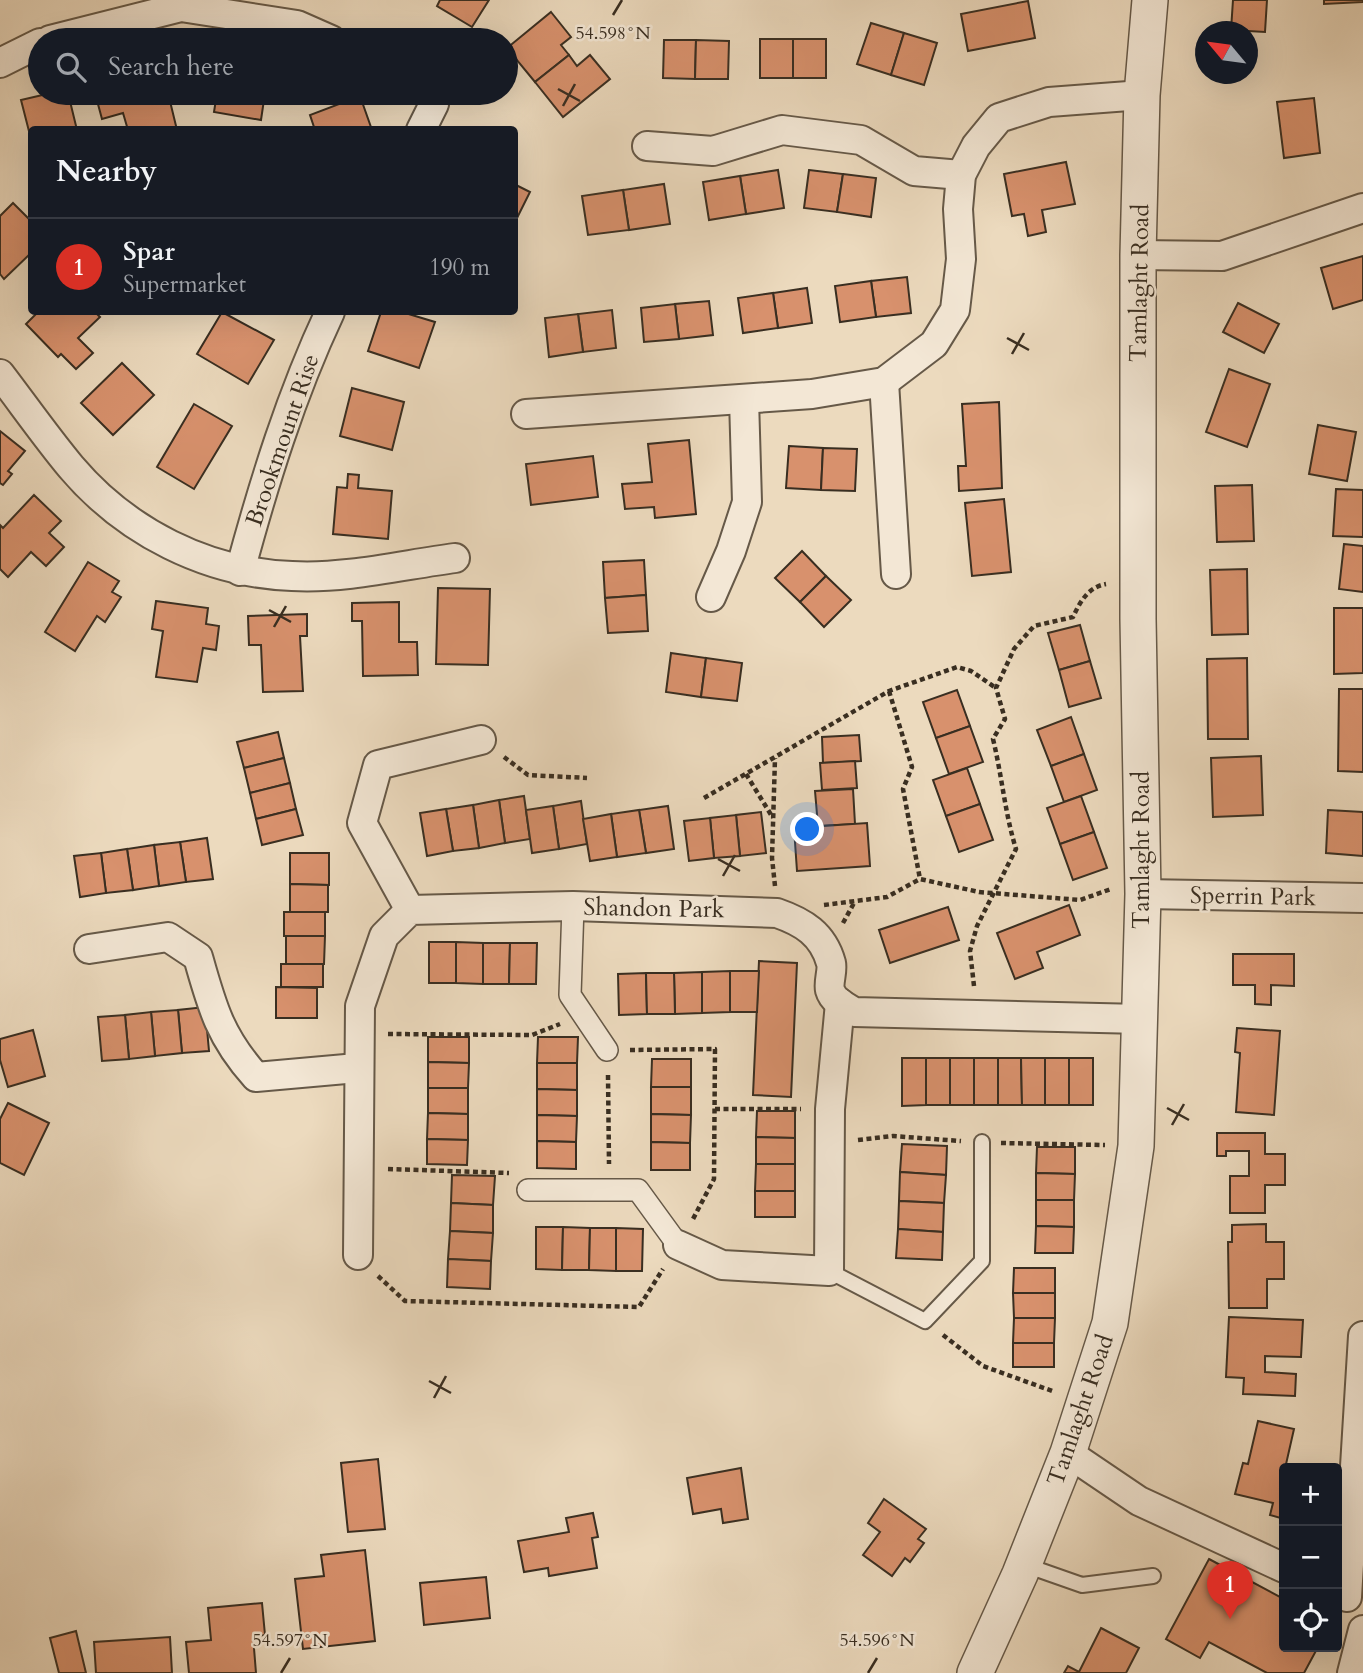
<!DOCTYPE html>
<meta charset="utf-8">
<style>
body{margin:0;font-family:Cardo,serif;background:#20242c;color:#f1f3f6}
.controls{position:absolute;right:21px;bottom:21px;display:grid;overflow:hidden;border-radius:7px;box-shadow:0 7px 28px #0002}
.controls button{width:63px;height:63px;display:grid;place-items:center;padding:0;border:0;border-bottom:2px solid #363941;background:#171b24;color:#f1f3f6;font:35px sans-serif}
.compass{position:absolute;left:1195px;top:21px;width:63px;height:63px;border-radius:50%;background:#171b24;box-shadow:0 7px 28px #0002;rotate:299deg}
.you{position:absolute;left:808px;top:830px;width:24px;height:24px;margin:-18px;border:5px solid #fff;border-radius:50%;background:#1a73e8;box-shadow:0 0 0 10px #1a73e833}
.badge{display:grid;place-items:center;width:46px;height:46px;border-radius:50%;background:#d93025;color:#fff;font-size:23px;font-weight:700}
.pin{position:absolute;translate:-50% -58px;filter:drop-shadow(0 2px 4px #0008)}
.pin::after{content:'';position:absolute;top:37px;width:24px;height:21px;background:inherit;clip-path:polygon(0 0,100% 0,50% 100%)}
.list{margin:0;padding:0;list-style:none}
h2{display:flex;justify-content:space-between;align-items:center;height:91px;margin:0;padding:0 28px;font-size:30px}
h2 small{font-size:23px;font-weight:400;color:#9ea1a6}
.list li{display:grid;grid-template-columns:46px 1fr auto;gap:21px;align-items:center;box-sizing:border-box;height:98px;padding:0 28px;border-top:2px solid #363941}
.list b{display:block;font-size:26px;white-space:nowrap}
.list p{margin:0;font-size:23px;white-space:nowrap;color:#9ea1a6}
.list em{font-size:23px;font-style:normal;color:#9ea1a6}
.icon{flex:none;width:38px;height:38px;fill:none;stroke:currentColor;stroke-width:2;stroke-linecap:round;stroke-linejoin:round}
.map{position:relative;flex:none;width:1363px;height:1673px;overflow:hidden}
.search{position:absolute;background:#171b24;box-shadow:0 7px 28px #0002;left:28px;top:28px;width:490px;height:77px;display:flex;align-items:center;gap:18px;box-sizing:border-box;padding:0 24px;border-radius:38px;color:#9ea1a6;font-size:26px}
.panel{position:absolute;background:#171b24;box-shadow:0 7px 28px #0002;left:28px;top:126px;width:490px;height:189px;border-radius:7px}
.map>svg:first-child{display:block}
.building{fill:#d8916d;stroke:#392e21;stroke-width:2}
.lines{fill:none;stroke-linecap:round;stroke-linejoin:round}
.service-casing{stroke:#665948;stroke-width:18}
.pedestrian-casing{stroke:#665948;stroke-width:24}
.minor-casing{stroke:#665948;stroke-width:32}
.tertiary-casing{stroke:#665948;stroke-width:38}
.path{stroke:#392e21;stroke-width:4.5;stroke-dasharray:5 3.5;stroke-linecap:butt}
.service{stroke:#f3e7d5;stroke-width:14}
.pedestrian{stroke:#f3e7d5;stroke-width:21}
.minor{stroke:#f3e7d5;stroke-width:28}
.tertiary{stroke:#f3e7d5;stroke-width:35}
.ticks{fill:none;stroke:#392e21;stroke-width:2.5}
.labels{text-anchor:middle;stroke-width:5;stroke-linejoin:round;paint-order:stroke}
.street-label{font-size:24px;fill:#392e21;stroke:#f3e7d5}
.ticks-label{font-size:18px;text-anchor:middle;fill:#392e21;stroke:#f3e7d5;stroke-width:5;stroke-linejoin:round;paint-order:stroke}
</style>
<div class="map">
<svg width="1363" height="1673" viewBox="0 0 1363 1673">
<rect width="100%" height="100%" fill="#ecdabe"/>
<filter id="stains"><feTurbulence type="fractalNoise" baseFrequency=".00286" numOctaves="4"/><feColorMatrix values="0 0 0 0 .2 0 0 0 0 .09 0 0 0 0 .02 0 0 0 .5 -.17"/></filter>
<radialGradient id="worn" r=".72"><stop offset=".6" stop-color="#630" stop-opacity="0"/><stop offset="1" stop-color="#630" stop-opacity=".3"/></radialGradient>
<g class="building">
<path d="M440,0H489L472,27L437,6Z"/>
<path d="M1233,0H1267L1265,32L1231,30Z"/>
<path d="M1324,0H1363V2L1324,4Z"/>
<path d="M1028,1L1035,38L968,51L961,14Z"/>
<path d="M551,12L571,37L561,45L569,55L535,82L507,48Z"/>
<path d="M871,23L904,33L891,75L857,64Z"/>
<path d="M904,33L937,43L924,85L891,75Z"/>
<rect x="760" y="39" width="33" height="39"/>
<rect x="793" y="39" width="33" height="39"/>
<path d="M664,40H696L695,79L663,78Z"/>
<path d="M696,40L729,41L728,79H695Z"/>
<path d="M569,55L577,66L590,55L610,79L563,117L535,82Z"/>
<path d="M51,93H68L77,130H32V143L21,100Z"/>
<path d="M95,93H168L177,130H128L123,113L102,119Z"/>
<path d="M217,93H265L261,120L214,112Z"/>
<path d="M360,96L372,130H315L310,115Z"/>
<path d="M1314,98L1320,153L1284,158L1277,102Z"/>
<path d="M1066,162L1075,204L1042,210L1046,232L1028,236L1024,214L1012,216L1004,174Z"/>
<path d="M778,170L784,208L746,214L740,176Z"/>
<path d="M809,170L843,174L837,212L804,208Z"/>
<path d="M843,174L876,178L871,217L837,212Z"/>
<path d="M740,176L746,214L709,220L703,182Z"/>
<path d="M514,184L530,192L514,224Z"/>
<path d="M664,184L670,224L629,230L623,190Z"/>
<path d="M623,190L629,230L588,235L582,196Z"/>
<path d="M13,203L32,222V252L4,279L0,274V216Z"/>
<path d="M1363,256V300L1333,309L1321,268Z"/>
<path d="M907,277L911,313L876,317L871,281Z"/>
<path d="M871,281L876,317L840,322L835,286Z"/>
<path d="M807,288L812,323L778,328L773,293Z"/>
<path d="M773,293L778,328L743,333L738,298Z"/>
<path d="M709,301L713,335L679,339L675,304Z"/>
<path d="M1238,303L1279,324L1264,353L1223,332Z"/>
<path d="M675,304L679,339L644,342L641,308Z"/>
<path d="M612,310L616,348L583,352L578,314Z"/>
<path d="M38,312H95L100,317L78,338L93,353L76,369L61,354L58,357L26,324Z"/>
<path d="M222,312L274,340L248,384L197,354Z"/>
<path d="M381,312H402L435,322L419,368L368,351Z"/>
<path d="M578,314L583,352L549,357L545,318Z"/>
<path d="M122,363L154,395L113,435L81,403Z"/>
<path d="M1229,369L1270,384L1247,447L1206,432Z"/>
<path d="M352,388L404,402L392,450L340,436Z"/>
<path d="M999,402L1002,488L959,491L958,466H966L962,404Z"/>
<path d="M194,404L232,426L194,489L157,467Z"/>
<path d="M1318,425L1356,432L1347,481L1309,474Z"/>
<path d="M0,431L25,451L8,471L12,474L3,485L0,483Z"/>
<path d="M689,440L696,514L655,518L654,507L625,509L622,484L652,482L648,444Z"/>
<path d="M789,446L823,448L821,490L786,488Z"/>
<path d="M823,448L857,449L855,491L821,490Z"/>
<path d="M593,456L598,497L531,505L526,464Z"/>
<path d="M348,474L359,475L358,488L392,491L388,539L333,534L337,487L347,488Z"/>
<path d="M1252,485L1254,541L1217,542L1215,486Z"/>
<path d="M1336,489L1363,490V537L1333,536Z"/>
<path d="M34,495L61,521L49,533L64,547L46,566L31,552L8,577L0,569V525L3,528Z"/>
<path d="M1004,499L1011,572L972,576L965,503Z"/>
<path d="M1344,544L1363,546V592L1339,589Z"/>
<path d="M802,551L826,576L800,602L775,578Z"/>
<path d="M644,560L646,595L605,598L603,562Z"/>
<path d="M88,562L119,581L112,592L121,597L105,622L97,616L75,651L45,632Z"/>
<path d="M1247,569L1248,634L1212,635L1210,570Z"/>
<path d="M826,576L851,600L824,627L800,602Z"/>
<path d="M438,588L490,589L488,665L436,664Z"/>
<path d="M646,595L648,631L608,633L605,598Z"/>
<path d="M156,601L208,608L206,624L219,626L216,650L203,648L197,682L156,677L163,631L152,629Z"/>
<path d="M399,602V642H417L418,675L363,676L362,621H352V603Z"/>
<path d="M1334,608H1363V673L1334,674Z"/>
<path d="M307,614V636H300L303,691L263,692L261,645H249L248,616Z"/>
<path d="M1080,625L1090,661L1059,670L1048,633Z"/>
<path d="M671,653L706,658L701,697L666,692Z"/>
<path d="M706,658L742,663L737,701L701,697Z"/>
<path d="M1247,658L1248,739H1208L1207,659Z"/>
<path d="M1090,661L1101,698L1069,707L1059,670Z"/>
<path d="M1339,689H1363V772L1338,771Z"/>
<path d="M957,690L970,726L936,738L923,702Z"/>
<path d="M1071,717L1084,754L1051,766L1037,730Z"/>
<path d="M970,726L983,762L949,774L936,738Z"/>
<path d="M278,732L284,758L244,768L237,742Z"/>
<path d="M859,735L861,761L823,763L822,737Z"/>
<path d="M1084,754L1097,790L1064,802L1051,766Z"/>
<path d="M1261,756L1263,815L1213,817L1211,758Z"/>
<path d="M284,758L290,783L250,793L244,768Z"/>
<path d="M855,761L857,788L822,790L820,763Z"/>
<path d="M967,768L980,804L946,816L933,780Z"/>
<path d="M290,783L296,809L256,819L250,793Z"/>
<path d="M853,789L855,824L818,826L815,791Z"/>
<path d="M524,796L530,839L505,843L499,800Z"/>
<path d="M1081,796L1094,832L1060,844L1047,808Z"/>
<path d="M499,800L505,843L479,848L473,805Z"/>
<path d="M581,801L587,844L559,849L553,806Z"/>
<path d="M980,804L993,840L959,852L946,816Z"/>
<path d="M473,805L479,848L453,851L446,809Z"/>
<path d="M553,806L559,849L532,853L526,810Z"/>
<path d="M668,806L674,849L646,853L639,810Z"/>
<path d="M296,809L303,835L262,845L256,819Z"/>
<path d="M446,809L453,851L427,856L420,813Z"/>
<path d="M639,810L646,853L617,857L611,814Z"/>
<path d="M1328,810L1363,812V856L1326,853Z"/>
<path d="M761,812L766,853L740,856L736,815Z"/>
<path d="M611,814L617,857L590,861L583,819Z"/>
<path d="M736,815L740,856L714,858L710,818Z"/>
<path d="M710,818L714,858L689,861L684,821Z"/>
<path d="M867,823L870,866L797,871L794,828Z"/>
<path d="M1094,832L1107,868L1073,880L1060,844Z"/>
<path d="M207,838L213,879L186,882L180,842Z"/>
<path d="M180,842L186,882L159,886L154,845Z"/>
<path d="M154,845L159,886L133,890L127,849Z"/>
<path d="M127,849L133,890L106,893L101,853Z"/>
<path d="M101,853L106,893L80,897L74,856Z"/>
<path d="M290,853H329V885L290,884Z"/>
<path d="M290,884L328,885V912H290Z"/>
<path d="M1069,905L1080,935L1037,952L1043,968L1015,979L997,933Z"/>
<path d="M948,907L959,940L890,963L879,930Z"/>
<rect x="284" y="912" width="41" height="24"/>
<path d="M286,936H325L324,964H286Z"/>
<rect x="429" y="942" width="27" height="41"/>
<path d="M456,942L483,943V984L456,983Z"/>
<path d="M483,943H510L509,984H483Z"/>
<path d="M510,943H537L536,984H509Z"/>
<path d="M1233,954H1294V986L1271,985V1005L1255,1004V985H1233Z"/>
<path d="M759,961L797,963L791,1097L753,1095Z"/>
<rect x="281" y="964" width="42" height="23"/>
<path d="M730,971V1012L702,1013V972Z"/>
<path d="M730,971H759L757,1012H730Z"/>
<path d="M702,972V1013L675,1014L674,973Z"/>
<path d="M646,973L647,1014L619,1015L618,974Z"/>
<path d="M646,973H674L675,1014H647Z"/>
<path d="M276,987L317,988V1018H276Z"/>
<path d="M205,1007L209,1051L182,1053L178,1010Z"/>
<path d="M178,1010L182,1053L155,1056L151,1012Z"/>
<path d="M151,1012L155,1056L129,1059L125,1015Z"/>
<path d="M125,1015L129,1059L102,1061L98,1017Z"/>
<path d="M1237,1028L1280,1031L1274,1115L1236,1112L1240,1053L1235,1052Z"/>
<path d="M33,1030L45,1076L8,1087L0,1060V1039Z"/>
<path d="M428,1037H469V1063L428,1062Z"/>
<path d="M538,1037H578L577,1063H537Z"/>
<path d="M902,1058H926V1105L902,1106Z"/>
<rect x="926" y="1058" width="24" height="47"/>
<rect x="950" y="1058" width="24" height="47"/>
<rect x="974" y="1058" width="24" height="47"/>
<path d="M998,1058H1021L1022,1105H998Z"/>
<path d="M1021,1058H1045V1105H1022Z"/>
<rect x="1045" y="1058" width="24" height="47"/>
<rect x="1069" y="1058" width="24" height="47"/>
<path d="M652,1059H691V1087H651Z"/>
<path d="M428,1062L469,1063L468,1088H428Z"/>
<path d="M537,1063H577V1090L537,1089Z"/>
<path d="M651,1087H691V1115L651,1114Z"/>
<path d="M428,1088H468V1114L428,1113Z"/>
<path d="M537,1089L577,1090V1116L537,1115Z"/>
<path d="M8,1103L49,1123L24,1175L0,1163V1119Z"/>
<path d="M757,1111H795V1138L756,1137Z"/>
<path d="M428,1113L468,1114V1140L427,1139Z"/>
<path d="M651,1114L691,1115L690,1143L651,1142Z"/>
<path d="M537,1115L577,1116L576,1142L537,1141Z"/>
<path d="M1217,1133H1265V1154H1285V1185H1265V1213H1230V1176H1249V1151H1226V1156H1217Z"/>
<path d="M756,1137L795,1138V1164H756Z"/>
<path d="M427,1139L468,1140L467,1165L427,1164Z"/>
<path d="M537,1141L576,1142V1169L537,1168Z"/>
<path d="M651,1142L690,1143V1170H651Z"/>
<path d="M902,1144L947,1146L946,1175L900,1172Z"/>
<path d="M1037,1147H1075V1174L1036,1173Z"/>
<path d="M756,1164H795V1191H755Z"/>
<path d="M900,1172L946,1175L944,1203L899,1201Z"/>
<path d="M1036,1173L1075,1174L1074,1200H1036Z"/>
<path d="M452,1175L495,1176L493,1205L451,1203Z"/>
<rect x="755" y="1191" width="40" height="26"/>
<path d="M1036,1200H1074V1227L1036,1226Z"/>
<path d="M899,1201L944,1203L943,1232L898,1229Z"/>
<path d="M451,1203L493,1205V1233L450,1231Z"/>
<path d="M1266,1224V1242H1284V1279H1267V1308H1229L1228,1242H1232V1225Z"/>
<path d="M1036,1226L1074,1227L1073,1253H1035Z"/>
<path d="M536,1227H563L562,1270L536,1269Z"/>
<path d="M563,1227L590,1228L589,1270H562Z"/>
<path d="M590,1228H616V1271L589,1270Z"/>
<path d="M616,1228L643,1229L642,1271H616Z"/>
<path d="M898,1229L943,1232L942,1260L896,1258Z"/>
<path d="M450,1231L493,1233L491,1261L448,1259Z"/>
<path d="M448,1259L491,1261L490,1289L447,1287Z"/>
<path d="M1014,1268H1055V1293H1013Z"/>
<path d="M1013,1293H1055V1318H1014Z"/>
<path d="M1229,1317L1303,1320L1301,1357L1265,1356V1372L1296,1374L1295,1396L1243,1394L1244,1378L1226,1377Z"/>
<path d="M1014,1318H1055L1054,1343H1013Z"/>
<rect x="1013" y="1343" width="41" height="24"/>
<path d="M1258,1421L1294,1429L1284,1473V1519L1270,1515L1273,1503L1235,1494L1243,1463L1248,1464Z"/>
<path d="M378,1459L385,1529L348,1532L341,1463Z"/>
<path d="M741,1468L748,1519L723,1523L721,1509L693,1514L687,1478Z"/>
<path d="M884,1499L926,1529L918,1539L924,1543L910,1562L905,1558L892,1576L863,1555L880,1532L868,1523Z"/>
<path d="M593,1513L598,1537L592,1538L597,1568L549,1576L548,1568L524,1572L518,1541L569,1532L566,1518Z"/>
<path d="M365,1550L375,1641L303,1649L295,1579L324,1576L321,1555Z"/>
<path d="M1209,1559L1284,1599V1647H1318L1304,1673H1267L1209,1642L1200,1658L1166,1639Z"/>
<path d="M486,1577L490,1618L424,1625L420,1583Z"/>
<path d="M262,1603L265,1635L253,1636L256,1673H189L186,1642L211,1640L208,1608Z"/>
<path d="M1101,1628L1139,1648L1126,1673H1064L1068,1666L1079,1672Z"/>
<path d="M76,1631L86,1673H59L50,1638Z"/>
<path d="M170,1637L172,1673H96L94,1642Z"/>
</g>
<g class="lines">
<defs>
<g id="service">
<path d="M829,1271L925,1321L982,1261V1142"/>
<path d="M1025,1565L1082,1585L1153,1576"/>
</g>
<g id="pedestrian">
<path d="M573,906L570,995L607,1050"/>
<path d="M528,1190H638L678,1245"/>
</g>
<g id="minor">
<path d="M50,40L181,7L297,25L331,40"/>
<path d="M0,63L40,43"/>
<path d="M421,130L434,104L428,93"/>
<path d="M647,146L713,151L782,130L861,140L914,171L961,175"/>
<path d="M1138,255L1222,256L1363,208"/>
<path d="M0,374C23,404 46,437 71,467C126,532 207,573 292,576C346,579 402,565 455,558"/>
<path d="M884,382L896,574"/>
<path d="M526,414L812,394L884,382L934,344L955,310L961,259L958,209L961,175L976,146L999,118L1049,102L1142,95"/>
<path d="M240,571C264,482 291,395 330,312"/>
<path d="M711,597L731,551L747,502L744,399"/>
<path d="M1143,894L1363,898"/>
<path d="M410,910L362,823L378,765L481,740"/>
<path d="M89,949L168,937L198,957C212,1007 220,1037 256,1077L357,1068"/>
<path d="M678,1245L722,1265L829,1271L830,1109L840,1003"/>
<path d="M358,1255L360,1006L384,936L410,910L573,906L777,913C803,922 823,934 831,963C833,971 828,982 830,990C833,1001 846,1007 854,1012L1141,1019"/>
<path d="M1068,1453L1139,1501L1284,1568"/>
<path d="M1347,1597L1363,1336"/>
<path d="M1352,1673L1363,1630"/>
</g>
<path id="tertiary" d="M975,1673L1020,1574L1068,1453L1110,1323L1136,1146L1143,894L1138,619V255L1142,95L1150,0"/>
</defs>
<use href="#service" class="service-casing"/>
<use href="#pedestrian" class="pedestrian-casing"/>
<use href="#minor" class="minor-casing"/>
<use href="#tertiary" class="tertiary-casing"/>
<g class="path">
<path d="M889,691L912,767L903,789L920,879"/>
<path d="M504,757L528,775L587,778"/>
<path d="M746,774L773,818"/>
<path d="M704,798L889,691L957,667L971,671L996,688"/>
<path d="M775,886L772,858L775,758"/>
<path d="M824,905L887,897L920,879L979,892L1080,900L1111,889"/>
<path d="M843,923L854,903"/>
<path d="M974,986L970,951L977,926L1016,849C1005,814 1002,776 993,739L1005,719L996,688L1014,649L1034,626L1073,617C1080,602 1088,587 1106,584"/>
<path d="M388,1034L532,1035L560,1024"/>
<path d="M630,1050L715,1049L714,1179L693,1219"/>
<path d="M608,1075L609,1164"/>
<path d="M715,1109H801"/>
<path d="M858,1140L893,1136L961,1141"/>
<path d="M1001,1143L1105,1145"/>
<path d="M388,1169L509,1173"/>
<path d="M378,1276L405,1301L639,1307L663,1269"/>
<path d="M943,1335L983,1366L1055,1392"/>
</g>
<use href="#service" class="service"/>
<use href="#pedestrian" class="pedestrian"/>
<use href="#minor" class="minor"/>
<use href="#tertiary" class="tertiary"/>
</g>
<path class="ticks" d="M613,15L622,0M558,89L580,101M563,106L575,84M1007,338L1029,350M1012,354L1024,333M269,610L291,622M274,627L286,606M718,859L740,871M723,876L735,855M1167,1108L1189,1120M1172,1125L1184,1104M429,1381L451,1393M434,1398L446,1376M281,1673L290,1658M868,1673L877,1658"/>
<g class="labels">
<g class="street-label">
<text transform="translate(1139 283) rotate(-89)" y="8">Tamlaght Road</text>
<text transform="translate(282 440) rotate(-71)" y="8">Brookmount Rise</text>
<text transform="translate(1141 850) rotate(-90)" y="8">Tamlaght Road</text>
<text transform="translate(1253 896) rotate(1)" y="8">Sperrin Park</text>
<text transform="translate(654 908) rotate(1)" y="8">Shandon Park</text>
<text transform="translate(1080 1410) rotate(-71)" y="8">Tamlaght Road</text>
</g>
</g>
<g class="ticks-label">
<text x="613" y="39">54.598°N</text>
<text x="290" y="1646">54.597°N</text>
<text x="877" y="1646">54.596°N</text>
</g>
<rect width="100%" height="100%" filter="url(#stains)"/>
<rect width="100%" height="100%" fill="url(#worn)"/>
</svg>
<div class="controls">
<button>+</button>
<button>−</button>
<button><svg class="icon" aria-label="locate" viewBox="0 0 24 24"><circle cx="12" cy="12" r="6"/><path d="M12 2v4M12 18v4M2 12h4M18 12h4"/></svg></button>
</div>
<svg class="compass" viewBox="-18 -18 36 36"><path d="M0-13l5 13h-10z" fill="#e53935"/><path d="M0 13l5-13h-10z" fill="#9ea1a6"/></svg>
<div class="you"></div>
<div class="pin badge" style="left:1230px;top:1619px">1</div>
<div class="search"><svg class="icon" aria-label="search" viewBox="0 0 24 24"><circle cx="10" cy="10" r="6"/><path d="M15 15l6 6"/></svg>Search here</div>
<section class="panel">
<h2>Nearby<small></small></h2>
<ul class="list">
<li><span class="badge">1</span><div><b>Spar</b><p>Supermarket</p></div><em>190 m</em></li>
</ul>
</section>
</div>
